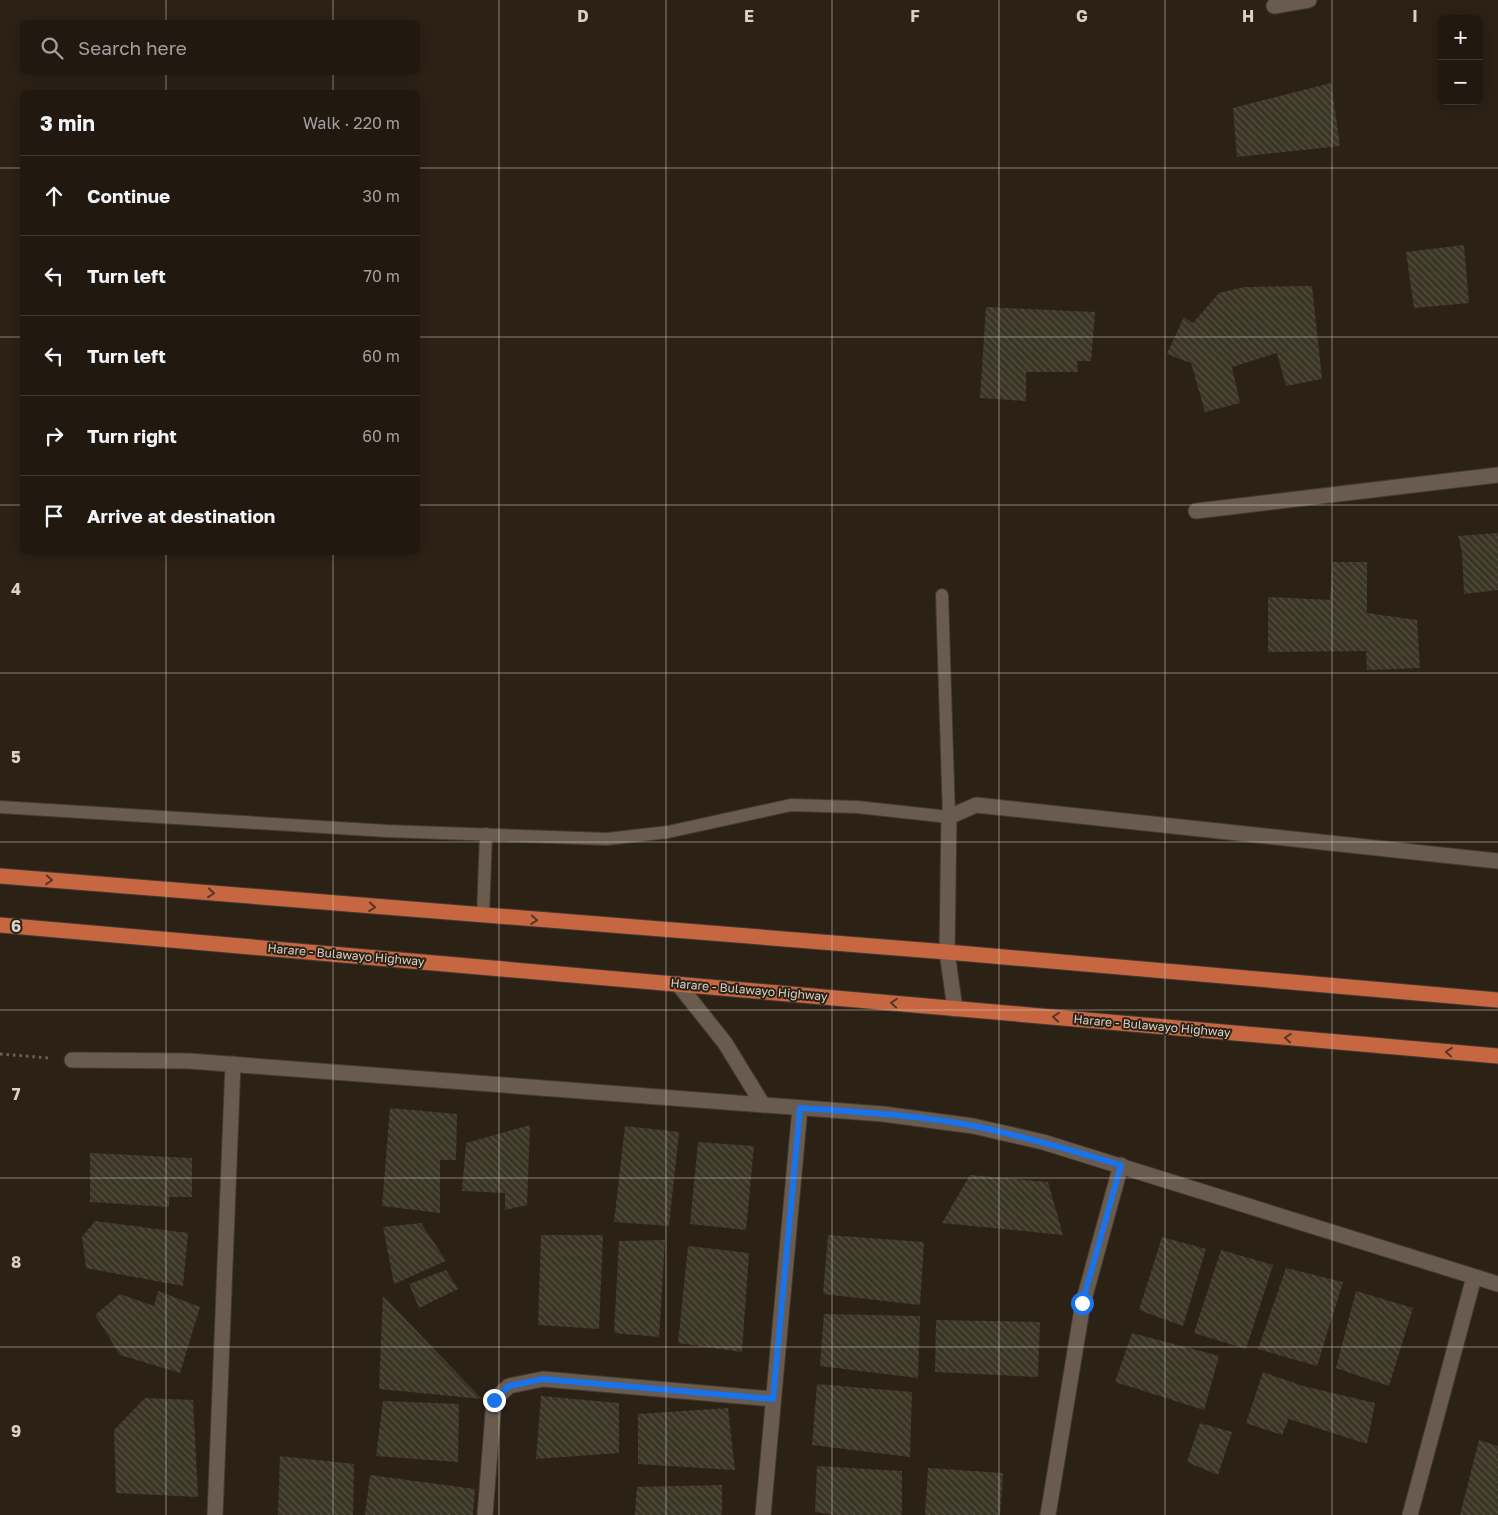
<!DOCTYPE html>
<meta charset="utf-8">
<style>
body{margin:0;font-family:"Golos Text",sans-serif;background:#292219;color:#f1f3f6}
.controls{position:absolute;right:15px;top:15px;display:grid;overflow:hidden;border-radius:8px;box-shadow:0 2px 12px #0003}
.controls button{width:45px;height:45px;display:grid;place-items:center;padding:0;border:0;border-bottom:1px solid #3e3830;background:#211910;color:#f1f3f6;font:25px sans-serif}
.stop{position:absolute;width:15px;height:15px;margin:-11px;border:4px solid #1a73e8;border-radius:50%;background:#fff}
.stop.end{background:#1a73e8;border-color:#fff;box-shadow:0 1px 5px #0008}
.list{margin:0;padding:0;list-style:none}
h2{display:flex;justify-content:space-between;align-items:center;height:65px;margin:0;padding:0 20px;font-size:21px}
h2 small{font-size:16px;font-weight:400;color:#a2a09f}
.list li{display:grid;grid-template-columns:32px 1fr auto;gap:15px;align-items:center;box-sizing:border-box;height:80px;padding:0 20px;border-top:1px solid #3e3830}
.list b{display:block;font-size:19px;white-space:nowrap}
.list em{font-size:16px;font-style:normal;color:#a2a09f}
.icon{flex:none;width:28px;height:28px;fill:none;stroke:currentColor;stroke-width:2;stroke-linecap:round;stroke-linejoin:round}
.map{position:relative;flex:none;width:1498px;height:1515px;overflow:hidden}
.search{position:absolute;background:#211910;box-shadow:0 2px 12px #0003;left:20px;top:20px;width:400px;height:55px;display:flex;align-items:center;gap:12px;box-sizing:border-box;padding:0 18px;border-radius:8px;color:#a2a09f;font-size:19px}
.panel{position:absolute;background:#211910;box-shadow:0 2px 12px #0003;left:20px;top:90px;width:400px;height:465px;border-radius:8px}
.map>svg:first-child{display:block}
.building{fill:url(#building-back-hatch)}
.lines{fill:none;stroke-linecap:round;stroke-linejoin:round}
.service-casing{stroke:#433a32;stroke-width:14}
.minor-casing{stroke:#433a32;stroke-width:17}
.trunk-casing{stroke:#433a32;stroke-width:17}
.path{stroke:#6c6258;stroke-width:3;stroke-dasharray:2.5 4;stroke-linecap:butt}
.service{stroke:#695b4e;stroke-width:12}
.minor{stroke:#695b4e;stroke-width:15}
.trunk{stroke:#c66742;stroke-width:15}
.oneway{stroke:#5a3622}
.route{stroke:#1a73e8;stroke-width:6}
.grid{fill:none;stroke:#d8d0c9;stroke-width:1;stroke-opacity:0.55}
.labels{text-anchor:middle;stroke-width:4;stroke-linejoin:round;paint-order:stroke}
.street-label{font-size:12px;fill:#d8d0c9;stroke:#2c2115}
.grid-label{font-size:16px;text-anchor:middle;font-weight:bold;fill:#d8d0c9;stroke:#2c2115;stroke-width:4;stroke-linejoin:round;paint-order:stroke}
</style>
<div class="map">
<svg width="1498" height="1515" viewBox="0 0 1498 1515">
<defs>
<pattern id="building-back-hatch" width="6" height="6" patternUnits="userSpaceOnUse" patternTransform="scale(1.25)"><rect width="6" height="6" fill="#3b3525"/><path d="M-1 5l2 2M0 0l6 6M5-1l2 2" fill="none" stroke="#575143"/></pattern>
</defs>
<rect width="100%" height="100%" fill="#2c2115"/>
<g class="building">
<path d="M1331,83L1340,146L1237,157L1233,108Z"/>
<path d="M1464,245L1469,303L1414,308L1406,252Z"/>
<path d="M1312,286L1322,379L1286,386L1277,353L1232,367L1240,403L1205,412L1191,363L1167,354L1184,317L1193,323L1219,293L1244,287Z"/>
<path d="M986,307L1095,312L1091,361H1077L1078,372H1026V401L980,398Z"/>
<path d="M1498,533V590L1464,594L1462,551L1458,536Z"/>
<path d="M1333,562H1367V613L1417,620L1420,668L1367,670L1366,651L1268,652V597L1330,600Z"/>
<path d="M390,1108L457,1114L456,1160H440V1213L382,1206Z"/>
<path d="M530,1125L527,1205L505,1210V1193L462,1191L466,1143Z"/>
<path d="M625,1126L679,1132L669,1226L614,1222Z"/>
<path d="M698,1142L754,1146L746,1230L690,1224Z"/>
<path d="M90,1153L192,1158V1197H169V1207L90,1202Z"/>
<path d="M970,1175L1048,1182L1063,1235L942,1223Z"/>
<path d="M95,1221L188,1233L183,1286L86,1268L82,1237Z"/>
<path d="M421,1223L446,1261L394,1284L383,1227Z"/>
<path d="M541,1235H603L599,1329L538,1325Z"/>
<path d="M828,1235L924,1242L920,1305L823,1294Z"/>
<path d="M1162,1237L1206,1249L1183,1326L1139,1310Z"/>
<path d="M665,1240L659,1337L614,1333L619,1241Z"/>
<path d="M688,1246L749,1253L742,1352L678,1343Z"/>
<path d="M1221,1250L1273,1265L1246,1349L1194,1333Z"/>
<path d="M1286,1268L1343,1282L1317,1366L1258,1349Z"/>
<path d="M446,1270L458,1289L419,1308L409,1284Z"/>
<path d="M158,1291L200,1307L180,1373L120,1355L95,1315L120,1294L154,1306Z"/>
<path d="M1356,1291L1413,1308L1389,1386L1336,1368Z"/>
<path d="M383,1296L482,1399L379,1389Z"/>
<path d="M824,1314L920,1316L918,1378L820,1366Z"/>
<path d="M936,1320L1040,1322L1038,1377L935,1372Z"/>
<path d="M1132,1333L1219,1356L1204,1410L1115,1382Z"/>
<path d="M1263,1372L1303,1386L1375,1403L1367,1444L1289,1419L1294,1406L1282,1435L1246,1423Z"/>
<path d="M817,1384L912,1392L910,1457L812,1445Z"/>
<path d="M541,1396L619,1403V1453L536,1459Z"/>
<path d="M145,1398L193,1400L198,1497L116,1493L114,1430Z"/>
<path d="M383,1401L459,1404L458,1462L376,1456Z"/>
<path d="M728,1408L735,1470L638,1464V1414Z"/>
<path d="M1200,1423L1232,1432L1218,1475L1187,1462Z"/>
<path d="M1479,1440L1498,1446V1515H1460Z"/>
<path d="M280,1456L354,1464L353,1515H278Z"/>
<path d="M817,1466L902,1471V1515H834L815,1512Z"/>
<path d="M928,1468L1003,1473L1000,1515H925Z"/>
<path d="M370,1475L475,1489L473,1515H365Z"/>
<path d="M722,1485V1515H635L637,1487Z"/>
</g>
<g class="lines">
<defs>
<g id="service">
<path d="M0,807L387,831L607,839L668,832L791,805L857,807L949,817L942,595"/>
<path d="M483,916L486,834"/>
</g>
<g id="minor">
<path d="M1274,6L1309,0"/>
<path d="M1196,511L1498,475"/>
<path d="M678,984L725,1043L763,1105"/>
<path d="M955,1009L947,952L949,817L976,805L1498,861"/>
<path d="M72,1060L189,1061L883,1114L973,1126L1043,1142L1498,1284"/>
<path d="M215,1515L233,1064"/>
<path d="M485,1515L494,1400L509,1386L543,1379L773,1399"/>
<path d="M763,1515L800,1108"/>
<path d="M1048,1515L1083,1303L1121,1165"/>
<path d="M1410,1515L1474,1277"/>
</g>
<g id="trunk">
<path d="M0,876L947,952L1498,1000"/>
<path d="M0,925L1498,1056"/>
</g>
</defs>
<use href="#service" class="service-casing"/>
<use href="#minor" class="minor-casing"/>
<use href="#trunk" class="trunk-casing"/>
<path class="path" d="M0,1054L49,1058"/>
<use href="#service" class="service"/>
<use href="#minor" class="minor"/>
<use href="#trunk" class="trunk"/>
</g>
<defs><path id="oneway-chevron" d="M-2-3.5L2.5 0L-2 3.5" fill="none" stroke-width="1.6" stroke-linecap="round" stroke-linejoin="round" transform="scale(1.25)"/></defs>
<g class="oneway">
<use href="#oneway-chevron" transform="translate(49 880) rotate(5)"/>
<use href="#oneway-chevron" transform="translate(211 893) rotate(5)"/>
<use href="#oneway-chevron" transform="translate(372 907) rotate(5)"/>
<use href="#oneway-chevron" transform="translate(534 920) rotate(4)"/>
<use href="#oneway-chevron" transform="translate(894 1003) rotate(-175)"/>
<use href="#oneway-chevron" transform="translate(1056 1017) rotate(-175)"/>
<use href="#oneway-chevron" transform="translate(1288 1038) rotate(-175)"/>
<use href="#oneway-chevron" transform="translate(1449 1052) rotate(-175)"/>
</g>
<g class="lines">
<path class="route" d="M494,1400L509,1386L543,1379L773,1399L800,1108C858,1112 917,1115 974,1126C1024,1136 1073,1151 1121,1165L1082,1303"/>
</g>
<path class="grid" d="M166,0V22M333,0V22M499,0V1515M666,0V1515M832,0V1515M999,0V1515M1165,0V1515M1332,0V1515M166,72V92M333,72V92M0,168H22M418,168H1498M0,337H22M418,337H1498M0,505H22M418,505H1498M166,552V1515M333,552V1515M0,673H1498M0,842H1498M0,1010H1498M0,1178H1498M0,1347H1498"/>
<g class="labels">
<g class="street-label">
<text transform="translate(346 955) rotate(5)" y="4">Harare - Bulawayo Highway</text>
<text transform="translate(749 990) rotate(5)" y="4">Harare - Bulawayo Highway</text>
<text transform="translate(1152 1026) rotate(5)" y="4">Harare - Bulawayo Highway</text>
</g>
</g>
<g class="grid-label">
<text x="583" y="22">D</text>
<text x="749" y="22">E</text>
<text x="915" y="22">F</text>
<text x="1082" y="22">G</text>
<text x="1248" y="22">H</text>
<text x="1415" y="22">I</text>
<text x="16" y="595">4</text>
<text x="16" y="763">5</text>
<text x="16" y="932">6</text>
<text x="16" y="1100">7</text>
<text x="16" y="1268">8</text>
<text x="16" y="1437">9</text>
</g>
</svg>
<div class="controls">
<button>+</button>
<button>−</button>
</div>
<div class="stop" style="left:1082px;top:1303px"></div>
<div class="stop end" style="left:494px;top:1400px"></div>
<div class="search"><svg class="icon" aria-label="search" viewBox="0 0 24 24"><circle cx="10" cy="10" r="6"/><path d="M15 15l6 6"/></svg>Search here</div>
<section class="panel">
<h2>3 min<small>Walk · 220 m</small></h2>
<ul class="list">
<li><svg class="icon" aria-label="ahead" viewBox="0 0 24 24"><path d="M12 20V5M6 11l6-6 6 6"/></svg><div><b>Continue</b></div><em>30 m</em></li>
<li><svg class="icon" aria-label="left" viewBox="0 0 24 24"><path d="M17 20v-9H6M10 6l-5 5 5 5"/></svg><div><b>Turn left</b></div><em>70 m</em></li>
<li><svg class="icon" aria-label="left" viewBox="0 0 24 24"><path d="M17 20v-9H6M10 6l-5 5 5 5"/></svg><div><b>Turn left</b></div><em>60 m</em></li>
<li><svg class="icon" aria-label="right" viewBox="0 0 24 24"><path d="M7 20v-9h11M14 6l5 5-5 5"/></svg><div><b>Turn right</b></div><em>60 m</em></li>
<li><svg class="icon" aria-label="arrive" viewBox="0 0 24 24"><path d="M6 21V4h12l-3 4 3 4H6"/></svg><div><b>Arrive at destination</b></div></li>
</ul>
</section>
</div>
